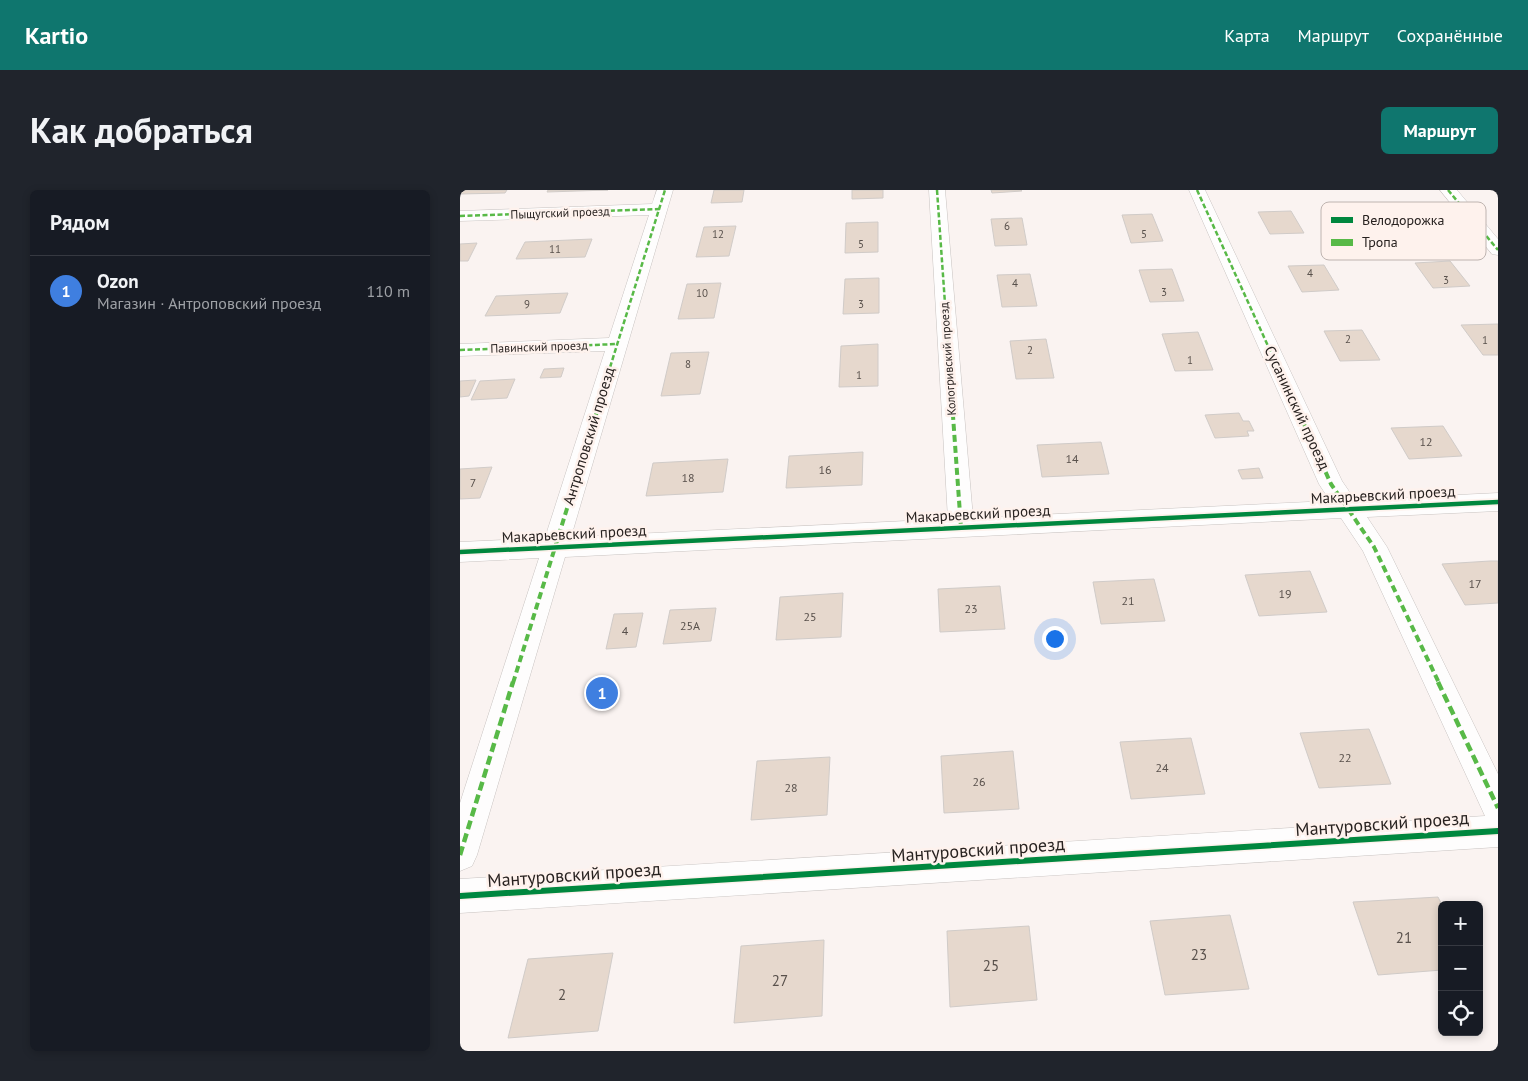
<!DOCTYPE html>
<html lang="ru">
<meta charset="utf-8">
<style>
body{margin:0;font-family:"PT Sans",sans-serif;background:#20242c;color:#f1f3f6}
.controls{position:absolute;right:15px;bottom:15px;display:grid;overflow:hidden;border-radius:8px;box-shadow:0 2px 8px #0003}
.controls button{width:45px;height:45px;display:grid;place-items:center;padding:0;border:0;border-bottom:1px solid #363941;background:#171b24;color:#f1f3f6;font:25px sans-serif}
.you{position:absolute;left:594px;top:448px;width:18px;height:18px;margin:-12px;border:4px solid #fff;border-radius:50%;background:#1a73e8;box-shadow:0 0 0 8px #1a73e833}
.badge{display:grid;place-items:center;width:32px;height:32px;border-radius:50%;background:#0f766e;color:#fff;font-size:16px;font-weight:700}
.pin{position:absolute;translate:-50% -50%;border:2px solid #fff;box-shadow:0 1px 5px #0006}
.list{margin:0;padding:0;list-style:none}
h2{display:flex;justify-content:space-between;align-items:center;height:65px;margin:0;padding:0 20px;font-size:21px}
h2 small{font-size:16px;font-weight:400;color:#9ea1a6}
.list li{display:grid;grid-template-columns:32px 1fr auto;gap:15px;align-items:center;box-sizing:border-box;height:70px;padding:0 20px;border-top:1px solid #363941}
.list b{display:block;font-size:19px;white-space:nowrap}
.list p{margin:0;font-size:16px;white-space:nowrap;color:#9ea1a6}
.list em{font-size:16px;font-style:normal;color:#9ea1a6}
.icon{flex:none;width:28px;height:28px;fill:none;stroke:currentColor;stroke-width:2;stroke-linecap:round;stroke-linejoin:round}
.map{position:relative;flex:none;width:1038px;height:861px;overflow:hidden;border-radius:8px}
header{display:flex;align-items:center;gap:30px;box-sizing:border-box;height:70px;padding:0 25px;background:#0f766e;color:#fff}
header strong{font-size:24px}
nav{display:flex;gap:28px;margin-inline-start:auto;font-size:18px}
.intro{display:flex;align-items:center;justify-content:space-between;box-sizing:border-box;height:120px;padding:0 30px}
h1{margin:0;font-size:35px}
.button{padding:12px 22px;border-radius:8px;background:#0f766e;color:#fff;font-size:18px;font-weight:700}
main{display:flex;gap:30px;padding:0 30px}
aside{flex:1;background:#171b24;border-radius:8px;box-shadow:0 2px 8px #0003}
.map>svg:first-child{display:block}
.building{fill:#e6d8cd;stroke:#d0cbc8}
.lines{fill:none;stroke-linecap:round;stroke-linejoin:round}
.minor-casing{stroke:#c8c3c1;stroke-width:1}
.minor{fill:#fefdfd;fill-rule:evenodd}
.quiet-far2{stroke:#58b947;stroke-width:2.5;stroke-dasharray:5 2.5;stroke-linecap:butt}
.quiet-far1{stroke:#58b947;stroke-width:4;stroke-dasharray:7 4;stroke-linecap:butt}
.quiet{stroke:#58b947;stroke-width:4.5;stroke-dasharray:9 4.5;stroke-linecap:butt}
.cycleway-far1-casing{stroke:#fef2ed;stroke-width:8}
.cycleway-casing{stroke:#fef2ed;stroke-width:9}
.cycleway-far1{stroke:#00873e;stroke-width:4.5}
.cycleway{stroke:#00873e;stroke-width:6}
.labels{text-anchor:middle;stroke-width:5;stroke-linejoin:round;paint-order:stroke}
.far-number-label{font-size:11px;fill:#58504b}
.far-street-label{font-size:12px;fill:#282220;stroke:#fef2ed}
.number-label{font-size:12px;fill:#58504b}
.street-label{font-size:15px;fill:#282220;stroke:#fef2ed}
.near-number-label{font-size:15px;fill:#58504b}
.near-street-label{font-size:18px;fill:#282220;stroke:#fef2ed}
.key{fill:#fef2ed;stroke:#beb4b0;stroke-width:1}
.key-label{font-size:14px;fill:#282220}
</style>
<header>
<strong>Kartio</strong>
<nav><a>Карта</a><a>Маршрут</a><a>Сохранённые</a></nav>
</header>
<div class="intro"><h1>Как добраться</h1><a class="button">Маршрут</a></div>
<main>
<aside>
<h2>Рядом<small></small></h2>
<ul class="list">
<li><span class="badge" style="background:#3f7fe0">1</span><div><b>Ozon</b><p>Магазин · Антроповский проезд</p></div><em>110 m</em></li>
</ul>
</aside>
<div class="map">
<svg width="1038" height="861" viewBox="0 0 1038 861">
<rect width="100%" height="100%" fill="#faf3f1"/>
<g class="building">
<path d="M0,0H47L45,3L0,4Z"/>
<path d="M88,0H148L87,2Z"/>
<path d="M254,0H284L282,12L251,13Z"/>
<path d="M392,0H423V8L392,9Z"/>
<path d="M531,0H561L562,1L532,3Z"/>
<path d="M831,21L844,43L810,44L798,22Z"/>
<path d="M692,24L703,51L671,53L662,25Z"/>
<path d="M562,28L567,55L535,56L531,29Z"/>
<path d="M418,32V62L385,63L386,33Z"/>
<path d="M276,36L269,66L236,67L244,37Z"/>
<path d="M132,49L125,67L56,69L65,52Z"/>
<path d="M17,53L8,71H0V54Z"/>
<path d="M990,71L1010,96L973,98L955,73Z"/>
<path d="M864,75L879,100L842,102L828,76Z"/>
<path d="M712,79L724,111L690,112L679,80Z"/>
<path d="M570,84L577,116L542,117L537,85Z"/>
<path d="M419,88V123L383,124L385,89Z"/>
<path d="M261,93L254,128L218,129L227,94Z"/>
<path d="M108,103L100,123L25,126L36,106Z"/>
<path d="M1038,134V165H1023L1001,135Z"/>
<path d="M902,140L920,170L880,171L864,141Z"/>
<path d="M738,142L753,180L715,181L702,144Z"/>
<path d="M586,149L594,188L556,189L550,151Z"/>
<path d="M418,154V196L379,197L381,156Z"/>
<path d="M249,162L240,204L201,206L211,163Z"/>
<path d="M104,178L101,187L80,188L84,179Z"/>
<path d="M55,189L47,208L11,210L20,191Z"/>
<path d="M16,190L9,206L0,207V191Z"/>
<path d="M779,223L783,231H789L794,241H787L789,246L755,248L745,225Z"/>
<path d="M983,236L1002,266L949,269L931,238Z"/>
<path d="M641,252L649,284L582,287L577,255Z"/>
<path d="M403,262L402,295L326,298L329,266Z"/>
<path d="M268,269L263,302L186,306L193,273Z"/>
<path d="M32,277L20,308L0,309V279Z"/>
<path d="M799,278L803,288L782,289L778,280Z"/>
<path d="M1030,371H1038V413L1005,415L982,374Z"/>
<path d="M850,381L867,422L799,426L785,385Z"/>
<path d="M694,389L705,431L641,434L633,392Z"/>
<path d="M540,396L545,439L480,442L478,399Z"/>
<path d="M383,403L381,447L316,450L320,407Z"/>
<path d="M256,418L251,451L203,454L210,420Z"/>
<path d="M183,423L176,457L146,459L154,424Z"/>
<path d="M909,539L931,594L859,598L840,543Z"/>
<path d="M731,548L745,604L671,609L660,552Z"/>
<path d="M553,561L559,619L484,623L481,566Z"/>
<path d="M370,567L367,625L291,630L297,571Z"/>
<path d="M978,707L982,715V780L918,785L893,712Z"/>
<path d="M770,725L789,799L705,805L690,731Z"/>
<path d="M569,736L577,810L490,817L487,741Z"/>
<path d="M364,750L362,826L274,833L281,756Z"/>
<path d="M153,763L138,841L48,848L68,769Z"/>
</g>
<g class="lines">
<defs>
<g id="minor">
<path d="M197,0H213L111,347L488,329L469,0H485L513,328L870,311L859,294L729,0H745L882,291L895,310L1038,303V321L907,327L927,357L1038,584V657L0,723V689L1025,626L903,361L881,328L105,367L17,665L12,676L0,681V613L79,368L0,372V352L85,348L145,161L0,166V154L149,148L189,25L0,31V21L192,14Z"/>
<path d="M980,0H997L1038,49V65L1032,64Z"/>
</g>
</defs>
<use href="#minor" class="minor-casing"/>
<use href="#minor" class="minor"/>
<g class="quiet-far2">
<path d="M477,0L492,213"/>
<path d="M737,0L834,213"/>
<path d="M988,0L1038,60"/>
<path d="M0,26L200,19"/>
<path d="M0,160L158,154"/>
<path d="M139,213L205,0"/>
</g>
<g class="quiet-far1">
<path d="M492,212L501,338"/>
<path d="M834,212L871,294L914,357L979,493"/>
<path d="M53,493L140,212"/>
</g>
<g class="quiet">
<path d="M978,492L1038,618"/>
<path d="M0,665L53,492"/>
</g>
<defs>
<path id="cycleway-far1" d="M0,362L1038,312"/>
<path id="cycleway" d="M0,706L1038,641"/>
</defs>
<use href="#cycleway-far1" class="cycleway-far1-casing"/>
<use href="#cycleway" class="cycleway-casing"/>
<use href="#cycleway-far1" class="cycleway-far1"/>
<use href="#cycleway" class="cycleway"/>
</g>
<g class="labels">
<g class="far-number-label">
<text x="547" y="40">6</text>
<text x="258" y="48">12</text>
<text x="684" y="48">5</text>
<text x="401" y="58">5</text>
<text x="95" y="63">11</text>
<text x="850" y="87">4</text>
<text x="986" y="94">3</text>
<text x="555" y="97">4</text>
<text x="704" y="106">3</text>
<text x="242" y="107">10</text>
<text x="67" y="118">9</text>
<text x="401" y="118">3</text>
<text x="888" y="153">2</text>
<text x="1025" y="154">1</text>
<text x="570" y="164">2</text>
<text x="730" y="174">1</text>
<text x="228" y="178">8</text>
<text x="399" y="189">1</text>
</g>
<g class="far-street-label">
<text transform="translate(100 23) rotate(-2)" y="4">Пыщугский проезд</text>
<text transform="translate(79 157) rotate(-2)" y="4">Павинский проезд</text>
<text transform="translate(488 169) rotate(-94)" y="4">Кологривский проезд</text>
</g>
<g class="number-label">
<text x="966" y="256">12</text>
<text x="612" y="273">14</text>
<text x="365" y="284">16</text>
<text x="228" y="292">18</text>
<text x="13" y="297">7</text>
<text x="1015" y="398">17</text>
<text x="825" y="408">19</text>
<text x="668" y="415">21</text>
<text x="511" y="423">23</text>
<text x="350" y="431">25</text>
<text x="230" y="440">25А</text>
<text x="165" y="445">4</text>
<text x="885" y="572">22</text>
<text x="702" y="582">24</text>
<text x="519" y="596">26</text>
<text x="331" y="602">28</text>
</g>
<g class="street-label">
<text transform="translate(837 218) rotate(65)" y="5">Сусанинский проезд</text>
<text transform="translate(129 246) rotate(-73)" y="5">Антроповский проезд</text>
<text transform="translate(923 305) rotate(-3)" y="5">Макарьевский проезд</text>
<text transform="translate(518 324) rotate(-3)" y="5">Макарьевский проезд</text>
<text transform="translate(114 344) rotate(-3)" y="5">Макарьевский проезд</text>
</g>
<g class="near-number-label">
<text x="944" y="753">21</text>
<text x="739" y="770">23</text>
<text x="531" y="781">25</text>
<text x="320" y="796">27</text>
<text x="102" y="810">2</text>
</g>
<g class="near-street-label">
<text transform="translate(922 634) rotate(-4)" y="6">Мантуровский проезд</text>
<text transform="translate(518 660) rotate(-4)" y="6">Мантуровский проезд</text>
<text transform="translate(114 685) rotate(-4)" y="6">Мантуровский проезд</text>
</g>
</g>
<rect x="861" y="12" width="165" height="58" rx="8" class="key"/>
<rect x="871" y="27" width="22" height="6" fill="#00873e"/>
<rect x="871" y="49" width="22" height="7" fill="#58b947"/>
<g class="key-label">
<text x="902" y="35">Велодорожка</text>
<text x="902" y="57">Тропа</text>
</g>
</svg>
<div class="controls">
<button>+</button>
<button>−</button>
<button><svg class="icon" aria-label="locate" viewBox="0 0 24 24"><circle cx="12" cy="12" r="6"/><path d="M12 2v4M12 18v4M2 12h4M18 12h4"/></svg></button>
</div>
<div class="you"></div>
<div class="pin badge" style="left:142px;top:503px;background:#3f7fe0">1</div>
</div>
</main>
